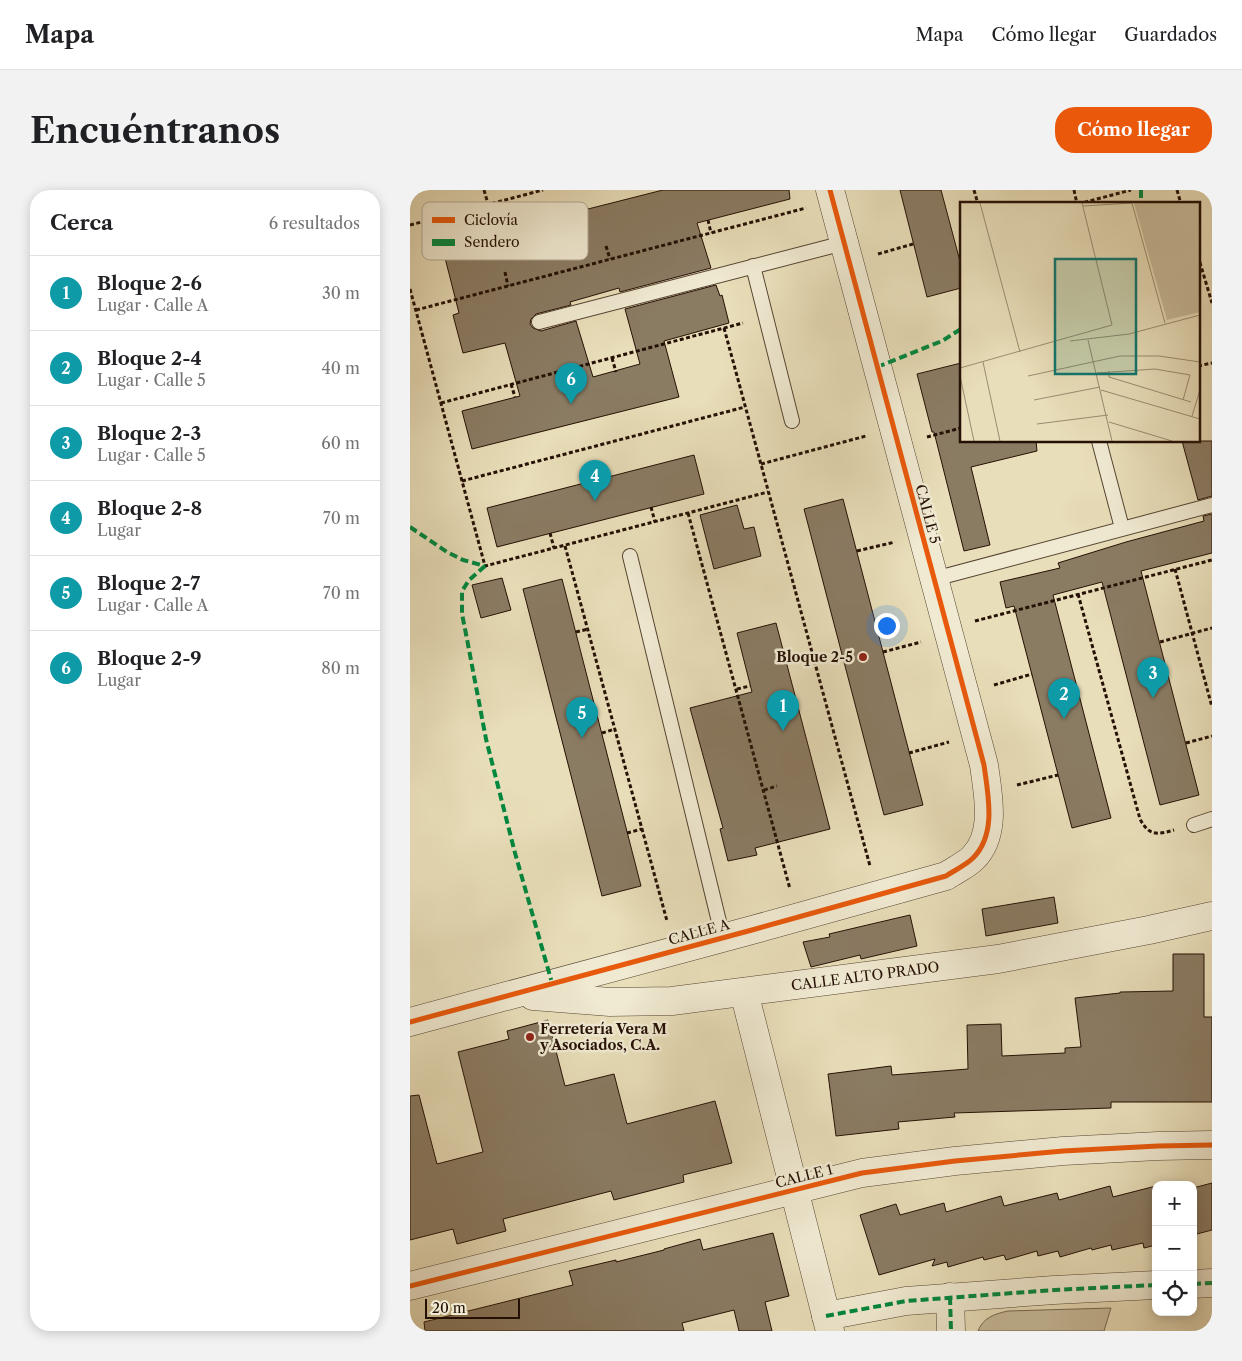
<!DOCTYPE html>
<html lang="es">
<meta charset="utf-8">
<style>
body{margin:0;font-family:"Libre Caslon Text",serif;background:#f2f2f2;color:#202124}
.controls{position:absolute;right:15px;bottom:15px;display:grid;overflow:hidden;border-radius:10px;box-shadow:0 2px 12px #0003}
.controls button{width:45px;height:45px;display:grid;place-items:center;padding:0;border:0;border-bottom:1px solid #e0e0e0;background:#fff;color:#202124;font:25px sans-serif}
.scale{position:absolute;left:15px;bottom:12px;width:95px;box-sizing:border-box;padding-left:5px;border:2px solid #251005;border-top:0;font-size:14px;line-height:18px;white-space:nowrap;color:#251005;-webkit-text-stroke:4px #f0ead2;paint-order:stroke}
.you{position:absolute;left:476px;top:435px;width:18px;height:18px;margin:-12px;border:4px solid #fff;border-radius:50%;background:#1a73e8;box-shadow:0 0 0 8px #1a73e833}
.badge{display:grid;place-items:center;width:32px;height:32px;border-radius:50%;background:#ea580c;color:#fff;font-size:16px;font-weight:700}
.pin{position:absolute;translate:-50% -41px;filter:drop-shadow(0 1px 2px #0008)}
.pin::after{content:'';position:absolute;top:26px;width:18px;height:15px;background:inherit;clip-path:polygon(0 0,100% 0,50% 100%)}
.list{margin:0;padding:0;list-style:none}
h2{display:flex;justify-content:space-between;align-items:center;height:65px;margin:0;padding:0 20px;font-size:21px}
h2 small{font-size:16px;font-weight:400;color:#757577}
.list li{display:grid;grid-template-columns:32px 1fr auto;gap:15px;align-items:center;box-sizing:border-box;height:75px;padding:0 20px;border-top:1px solid #e0e0e0}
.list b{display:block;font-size:19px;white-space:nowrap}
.list p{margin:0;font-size:16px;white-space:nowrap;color:#757577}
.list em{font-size:16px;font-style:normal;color:#757577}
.icon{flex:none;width:28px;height:28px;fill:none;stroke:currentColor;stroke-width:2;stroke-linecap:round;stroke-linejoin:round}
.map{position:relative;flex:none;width:802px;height:1141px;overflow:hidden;border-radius:20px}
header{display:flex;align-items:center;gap:30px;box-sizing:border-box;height:70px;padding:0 25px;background:#fff;border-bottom:1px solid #e0e0e0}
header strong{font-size:24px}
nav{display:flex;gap:28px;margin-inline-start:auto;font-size:18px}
.intro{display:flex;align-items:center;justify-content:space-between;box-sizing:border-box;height:120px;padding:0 30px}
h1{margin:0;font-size:35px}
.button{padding:12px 22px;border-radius:20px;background:#ea580c;color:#fff;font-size:18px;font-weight:700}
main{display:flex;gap:30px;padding:0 30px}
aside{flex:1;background:#fff;border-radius:20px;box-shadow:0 2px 12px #0003}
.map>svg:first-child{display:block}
.green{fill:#c7bb9a;stroke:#766650}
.building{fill:#8a7b63;stroke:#251005}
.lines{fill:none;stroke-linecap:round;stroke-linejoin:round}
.service-casing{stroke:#564432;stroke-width:16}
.minor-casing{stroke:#564432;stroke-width:29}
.path{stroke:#251005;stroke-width:3;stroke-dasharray:4 2.5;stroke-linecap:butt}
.service{stroke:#f0ead2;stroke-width:14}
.minor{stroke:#f0ead2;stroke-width:28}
.quiet{stroke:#00873e;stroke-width:4;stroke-dasharray:8 4;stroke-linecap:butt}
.cycleway-casing{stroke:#f0ead2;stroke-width:8}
.cycleway{stroke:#e8590c;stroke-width:5}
.poi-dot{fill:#8f2418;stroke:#f0ead2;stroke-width:2}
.labels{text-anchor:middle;stroke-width:5;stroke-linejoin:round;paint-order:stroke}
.street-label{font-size:14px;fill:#251005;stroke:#f0ead2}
.poi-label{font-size:14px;font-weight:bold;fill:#251005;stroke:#f0ead2;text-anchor:end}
.inset-road{fill:none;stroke:#9a8c71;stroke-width:1}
.view{fill:#0f766e;fill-opacity:0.15;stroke:#0f766e;stroke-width:2.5}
.inset-edge{fill:none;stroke:#251005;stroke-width:2.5}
.key{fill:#f0ead2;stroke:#b3a994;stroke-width:1}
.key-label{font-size:14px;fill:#251005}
</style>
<header>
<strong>Mapa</strong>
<nav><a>Mapa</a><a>Cómo llegar</a><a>Guardados</a></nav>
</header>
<div class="intro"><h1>Encuéntranos</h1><a class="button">Cómo llegar</a></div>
<main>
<aside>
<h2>Cerca<small>6 resultados</small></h2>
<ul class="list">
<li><span class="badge" style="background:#0f9aa8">1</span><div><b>Bloque 2-6</b><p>Lugar · Calle A</p></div><em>30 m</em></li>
<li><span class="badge" style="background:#0f9aa8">2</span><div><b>Bloque 2-4</b><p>Lugar · Calle 5</p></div><em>40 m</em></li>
<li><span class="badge" style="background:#0f9aa8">3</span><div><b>Bloque 2-3</b><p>Lugar · Calle 5</p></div><em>60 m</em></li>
<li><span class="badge" style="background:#0f9aa8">4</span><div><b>Bloque 2-8</b><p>Lugar</p></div><em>70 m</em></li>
<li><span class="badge" style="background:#0f9aa8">5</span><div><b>Bloque 2-7</b><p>Lugar · Calle A</p></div><em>70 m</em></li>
<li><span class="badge" style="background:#0f9aa8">6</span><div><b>Bloque 2-9</b><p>Lugar</p></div><em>80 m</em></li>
</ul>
</aside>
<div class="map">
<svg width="802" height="1141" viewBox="0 0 802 1141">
<rect width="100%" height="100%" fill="#e8deb9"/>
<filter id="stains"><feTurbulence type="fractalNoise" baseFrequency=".004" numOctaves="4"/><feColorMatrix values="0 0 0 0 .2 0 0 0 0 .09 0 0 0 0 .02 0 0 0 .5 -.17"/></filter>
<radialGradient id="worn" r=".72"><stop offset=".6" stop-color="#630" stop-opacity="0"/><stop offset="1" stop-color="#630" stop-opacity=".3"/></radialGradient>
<path class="green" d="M701,1118L694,1141H568C573,1128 584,1124 598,1121Z"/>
<g class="building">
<path d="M253,0H379L380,9L287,33L301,78L210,102L209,98L160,112L161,115L126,124L121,129L120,134L123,138L131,141L166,131L183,187L230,174L215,119L306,95L310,106L312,105L319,133L254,151L269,207L62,259L52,221L110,206L95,153L53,163L43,125L49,123L32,56Z"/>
<path d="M490,0H531L551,75V98L517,107Z"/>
<path d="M551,173V251H626L627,261L561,277L580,355L554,361L524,242H522L507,184Z"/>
<path d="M772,251H802V306L788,310Z"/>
<path d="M284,265L294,304L87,357L77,318Z"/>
<path d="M433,309L513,615L474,625L394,319Z"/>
<path d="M327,315L334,339L344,337L351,366L304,379L290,325Z"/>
<path d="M802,324V363L731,381L789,605L750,615L692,392L643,405L701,628L662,638L604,416L596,418L590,392L650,378L648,373L716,352L794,331L793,326Z"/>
<path d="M92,388L101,420L71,428L62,395Z"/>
<path d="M152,389L231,696L192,706L113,399Z"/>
<path d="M366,433L420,639L345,658L347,665L318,671L310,639L313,638L280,518L342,502L327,443Z"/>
<path d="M644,707L648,733L576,746L572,719Z"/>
<path d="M500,725L507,756L451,769L450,765L401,777L393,752L420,747L419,744Z"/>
<path d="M763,764H794V827H802V912H701V918L544,923L545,927L488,932L489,939L426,946L418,884L481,876L482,885L558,879L557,835L591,834L592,866L655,863V858L671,857L665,808L710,803V802L763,801Z"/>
<path d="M138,830L155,896L204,884L217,934L305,911L322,973L273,985L274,992L204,1010L201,1001L93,1029L96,1041L47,1054L43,1039L0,1050V906L9,905L27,974L73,962L48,862L99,849L97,841Z"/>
<path d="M802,993V1040L783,1045V998Z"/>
<path d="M700,996L703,1007L746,996V1055L734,1058L733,1053L702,1060L701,1055L682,1060L681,1058L650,1067L648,1061L628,1066L627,1061L596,1070L594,1065L574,1070L573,1067L538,1077L537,1072L522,1076L525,1069L469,1085L450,1025L486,1014L490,1025L534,1013L536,1022L591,1006L594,1016L647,1003L649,1010Z"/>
<path d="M363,1043L379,1106L355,1112L362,1141H329L324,1120L272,1133L274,1141H15L14,1132L163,1095L159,1081L206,1070V1072L254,1060V1059L290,1049L293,1060Z"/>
</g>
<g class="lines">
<defs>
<g id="service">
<path d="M343,76L382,231"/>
<path d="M129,132L434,53"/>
<path d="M689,251L712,338"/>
<path d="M220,366L313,748"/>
<path d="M524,389L802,315"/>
<path d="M784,635L802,629"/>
</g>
<g id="minor">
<path d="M334,802L420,1141"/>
<path id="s1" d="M123,806L200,812L262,811L588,769L739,740L802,726"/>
<path d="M0,832L342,740L536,686C545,680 556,675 563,668C587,644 578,605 574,575L420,0"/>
<path d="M783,1094L802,1093"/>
<path d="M0,1096L452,983L545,971L653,961L748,956L802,955"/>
<path d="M540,1107L541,1141"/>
<path d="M416,1126L496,1111L644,1100L746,1095"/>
</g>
</defs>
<use href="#service" class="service-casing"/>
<use href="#minor" class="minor-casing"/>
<g class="path">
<path d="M74,0L78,14"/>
<path d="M564,0L568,14"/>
<path d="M664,0L667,14"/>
<path d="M767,0L771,14"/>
<path d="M668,14L721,0"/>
<path d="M298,30L301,43"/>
<path d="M0,35L133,0"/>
<path d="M196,56L200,69"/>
<path d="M468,64L503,54"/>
<path d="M788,66L802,113"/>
<path d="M95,82L98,96"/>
<path d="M0,99L75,376L358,302"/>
<path d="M6,120L396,18"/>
<path d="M314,138L460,676"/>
<path d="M202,168L206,182"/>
<path d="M788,176L802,173"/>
<path d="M101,194L105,207"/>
<path d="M31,213L333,133"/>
<path d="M517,247L551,238"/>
<path d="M351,274L456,246"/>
<path d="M52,291L335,217"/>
<path d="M241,317L245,332"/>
<path d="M278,323L380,699"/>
<path d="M140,343L144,358"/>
<path d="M155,356L257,731"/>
<path d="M447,361L485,352"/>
<path d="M765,379L802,517"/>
<path d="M668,404L730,629C739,646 747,645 764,640"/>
<path d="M565,431L802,370"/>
<path d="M166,442L178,439"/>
<path d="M750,452L802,438"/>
<path d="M473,462L511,452"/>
<path d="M584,495L622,484"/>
<path d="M327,499L340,496"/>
<path d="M192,543L205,539"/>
<path d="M776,553L802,546"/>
<path d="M499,563L539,552"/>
<path d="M607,595L648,585"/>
<path d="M354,600L367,596"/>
<path d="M217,643L232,639"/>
</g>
<use href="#service" class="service"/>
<use href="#minor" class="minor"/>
<g class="quiet">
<path d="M731,0V14"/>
<path d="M467,177L532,151L551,139"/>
<path d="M0,337L37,362L53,370L75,376"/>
<path d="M75,376L59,390L52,401V424L56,444L76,549L105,663L142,793"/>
<path d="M783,1094L802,1093"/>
<path d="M540,1107L541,1141"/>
<path d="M416,1126L496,1111L644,1100L746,1095"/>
</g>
<defs>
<g id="cycleway">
<path d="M0,832L342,740L536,686C545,680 556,675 563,668C587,644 578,605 574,575L420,0"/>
<path d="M0,1096L452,983L545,971L653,961L748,956L802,955"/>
</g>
</defs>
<use href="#cycleway" class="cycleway-casing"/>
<use href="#cycleway" class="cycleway"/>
</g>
<g class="poi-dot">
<circle cx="453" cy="467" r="5"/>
<circle cx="120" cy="847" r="5"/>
</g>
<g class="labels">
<g class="street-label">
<text transform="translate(518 324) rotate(75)" y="5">CALLE 5</text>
<text transform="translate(289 742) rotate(-15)" y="5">CALLE A</text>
<text dy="5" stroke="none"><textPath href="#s1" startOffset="334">CALLE ALTO PRADO</textPath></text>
<text transform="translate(394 986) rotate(-14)" y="5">CALLE 1</text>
</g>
<g class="poi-label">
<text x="443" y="472">Bloque 2-5</text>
<text x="130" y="844" text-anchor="start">Ferretería Vera M<tspan x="130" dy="16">y Asociados, C.A.</tspan></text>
</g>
</g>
<g transform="translate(550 12)">
<rect width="240" height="240" fill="#e8deb9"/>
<path d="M174,1H240V110L207,118Z" fill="#c7bb9a"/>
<path class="inset-road" d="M20,1L60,150M123,4L172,1L205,121M128,138L152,239M110,139L169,132L240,113M23,160L40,239M0,166L152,123L122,1M149,169V175L231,200M137,171L195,167L230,173L223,198M0,174L14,239M68,174L160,154H199L240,160M141,188L240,217M74,198L140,185M232,214L240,188M149,220L212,239M77,222L148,213"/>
<path class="view" d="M95,57H176V172H95Z"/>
<rect width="240" height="240" class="inset-edge"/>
</g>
<rect x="12" y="12" width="166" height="58" rx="8" class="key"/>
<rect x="22" y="27" width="23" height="6" fill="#e8590c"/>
<rect x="22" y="49" width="23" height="7" fill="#00873e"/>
<g class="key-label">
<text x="54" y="35">Ciclovía</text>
<text x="54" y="57">Sendero</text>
</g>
<rect width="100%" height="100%" filter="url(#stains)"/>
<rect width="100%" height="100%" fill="url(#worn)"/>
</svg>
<div class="controls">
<button>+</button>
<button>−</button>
<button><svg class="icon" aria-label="locate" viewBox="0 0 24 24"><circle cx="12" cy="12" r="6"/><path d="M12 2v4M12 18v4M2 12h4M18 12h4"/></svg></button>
</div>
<div class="scale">20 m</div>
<div class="you"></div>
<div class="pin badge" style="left:373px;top:541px;background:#0f9aa8">1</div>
<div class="pin badge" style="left:654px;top:529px;background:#0f9aa8">2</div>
<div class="pin badge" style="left:743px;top:508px;background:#0f9aa8">3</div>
<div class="pin badge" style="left:185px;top:311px;background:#0f9aa8">4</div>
<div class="pin badge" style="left:172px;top:548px;background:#0f9aa8">5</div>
<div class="pin badge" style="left:161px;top:214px;background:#0f9aa8">6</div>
</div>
</main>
